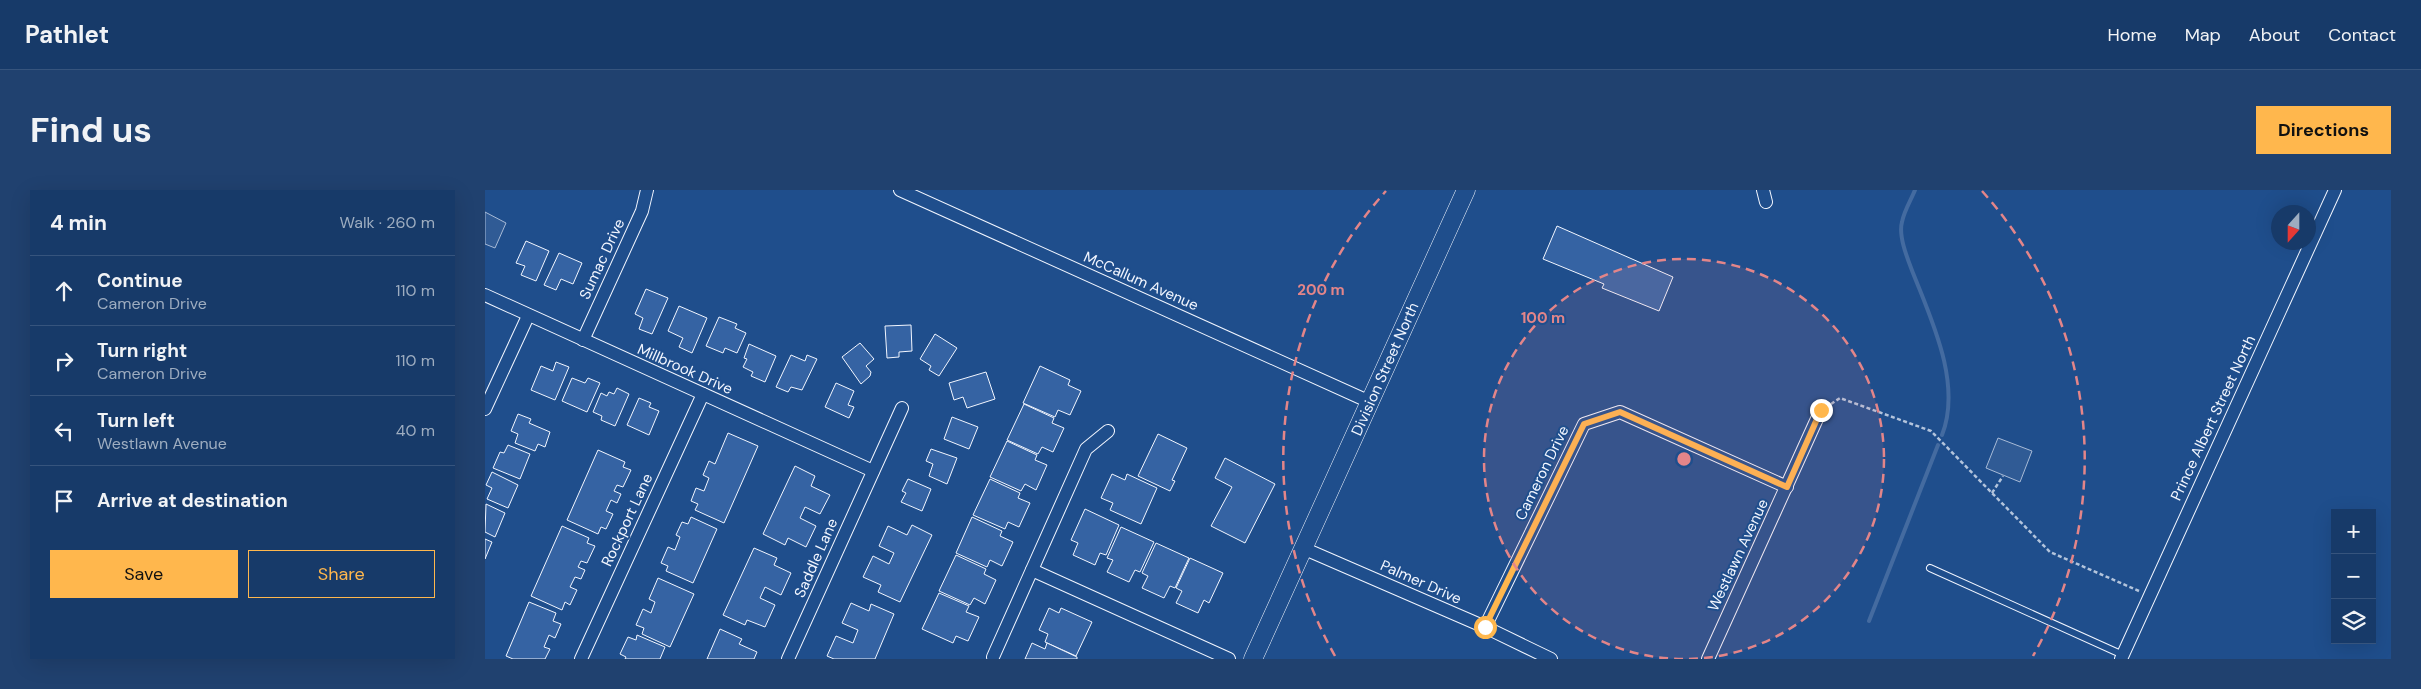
<!DOCTYPE html>
<meta charset="utf-8">
<style>
body{margin:0;font-family:"DM Sans",sans-serif;background:#20416f;color:#f1f3f6}
.controls{position:absolute;right:15px;bottom:15px;display:grid;overflow:hidden;border-radius:0px;box-shadow:0 5px 20px #0002}
.controls button{width:45px;height:45px;display:grid;place-items:center;padding:0;border:0;border-bottom:1px solid #36547d;background:#173a69;color:#f1f3f6;font:25px sans-serif}
.compass{position:absolute;left:1786px;top:15px;width:45px;height:45px;border-radius:50%;background:#173a69;box-shadow:0 5px 20px #0002;rotate:201deg}
.stop{position:absolute;width:15px;height:15px;margin:-11px;border:4px solid #ffb74d;border-radius:50%;background:#fff}
.stop.end{background:#ffb74d;border-color:#fff;box-shadow:0 1px 5px #0008}
.list{margin:0;padding:0;list-style:none}
h2{display:flex;justify-content:space-between;align-items:center;height:65px;margin:0;padding:0 20px;font-size:21px}
h2 small{font-size:16px;font-weight:400;color:#9eadc0}
.list li{display:grid;grid-template-columns:32px 1fr auto;gap:15px;align-items:center;box-sizing:border-box;height:70px;padding:0 20px;border-top:1px solid #36547d}
.list b{display:block;font-size:19px;white-space:nowrap}
.list p{margin:0;font-size:16px;white-space:nowrap;color:#9eadc0}
.list em{font-size:16px;font-style:normal;color:#9eadc0}
.actions{display:flex;gap:10px;padding:15px 20px}
.actions a{flex:1;padding:11px 0;border:1px solid #ffb74d;border-radius:0px;text-align:center;font-size:18px;color:#ffb74d}
.actions .main{background:#ffb74d;color:#111}
.icon{flex:none;width:28px;height:28px;fill:none;stroke:currentColor;stroke-width:2;stroke-linecap:round;stroke-linejoin:round}
.map{position:relative;flex:none;width:1906px;height:469px;overflow:hidden;border-radius:0px}
header{display:flex;align-items:center;gap:30px;box-sizing:border-box;height:70px;padding:0 25px;background:#173a69;border-bottom:1px solid #36547d}
header strong{font-size:24px}
nav{display:flex;gap:28px;margin-inline-start:auto;font-size:18px}
.intro{display:flex;align-items:center;justify-content:space-between;box-sizing:border-box;height:120px;padding:0 30px}
h1{margin:0;font-size:35px}
.button{padding:12px 22px;border-radius:0px;background:#ffb74d;color:#111;font-size:18px;font-weight:700}
main{display:flex;gap:30px;padding:0 30px}
aside{flex:1;background:#173a69;border-radius:0px;box-shadow:0 5px 20px #0002}
.map>svg:first-child{display:block}
.built{fill:#305b95;stroke:#a8bbd7}
.lines{fill:none;stroke-linecap:round;stroke-linejoin:round}
.stream{stroke:#446ba0;stroke-width:4}
.building{fill:#3563a3;stroke:#f2f6ff}
.service-casing{stroke:#f2f6ff;stroke-width:8}
.minor-casing{stroke:#f2f6ff;stroke-width:14}
.secondary-casing{stroke:#f2f6ff;stroke-width:19}
.path{stroke:#b3c4dc;stroke-width:2.5;stroke-dasharray:4 2.5;stroke-linecap:butt}
.service{stroke:#1f4e8c;stroke-width:6}
.minor{stroke:#1f4e8c;stroke-width:12}
.secondary{stroke:#1f4e8c;stroke-width:18}
.route{stroke:#ffb74d;stroke-width:6}
.ring{fill:none;stroke:#e38589;stroke-width:2.5;stroke-dasharray:9 6}
.labels{text-anchor:middle;stroke-width:4;stroke-linejoin:round;paint-order:stroke}
.street-label{font-size:15px;fill:#f2f6ff;stroke:#1f4e8c}
.centre{fill:#e38589;stroke:#1f4e8c;stroke-width:2.5}
.ring-label{font-size:15px;text-anchor:middle;font-weight:bold;fill:#e38589;stroke:#1f4e8c;stroke-width:4;stroke-linejoin:round;paint-order:stroke}
</style>
<header>
<strong>Pathlet</strong>
<nav><a>Home</a><a>Map</a><a>About</a><a>Contact</a></nav>
</header>
<div class="intro"><h1>Find us</h1><a class="button">Directions</a></div>
<main>
<aside>
<h2>4 min<small>Walk · 260 m</small></h2>
<ul class="list">
<li><svg class="icon" aria-label="ahead" viewBox="0 0 24 24"><path d="M12 20V5M6 11l6-6 6 6"/></svg><div><b>Continue</b><p>Cameron Drive</p></div><em>110 m</em></li>
<li><svg class="icon" aria-label="right" viewBox="0 0 24 24"><path d="M7 20v-9h11M14 6l5 5-5 5"/></svg><div><b>Turn right</b><p>Cameron Drive</p></div><em>110 m</em></li>
<li><svg class="icon" aria-label="left" viewBox="0 0 24 24"><path d="M17 20v-9H6M10 6l-5 5 5 5"/></svg><div><b>Turn left</b><p>Westlawn Avenue</p></div><em>40 m</em></li>
<li><svg class="icon" aria-label="arrive" viewBox="0 0 24 24"><path d="M6 21V4h12l-3 4 3 4H6"/></svg><div><b>Arrive at destination</b></div></li>
</ul>
<div class="actions"><a class="main">Save</a><a>Share</a></div>
</aside>
<div class="map">
<svg width="1906" height="469" viewBox="0 0 1906 469">
<rect width="100%" height="100%" fill="#1f4e8c"/>
<g class="built">
<path d="M0,22L21,33L10,58L0,54Z"/>
<path d="M1513,248L1547,261L1535,292L1501,278Z"/>
</g>
<g class="lines">
<g class="stream">
<path d="M1430,0C1426,10 1419,21 1417,32C1413,46 1423,70 1428,83C1447,131 1477,194 1457,245"/>
<path d="M1384,431L1453,255"/>
</g>
</g>
<g class="building">
<path d="M1072,36L1188,87L1174,121L1117,98L1119,94L1058,69Z"/>
<path d="M41,51L64,61L51,91L36,85L40,76L31,73Z"/>
<path d="M74,63L97,73L88,94L76,89L71,100L59,95Z"/>
<path d="M161,99L183,108L167,144L154,139L158,128L150,124Z"/>
<path d="M194,116L222,128L207,163L194,157L198,148L183,141Z"/>
<path d="M234,127L252,134L250,138L261,143L252,163L240,158L238,163L221,156Z"/>
<path d="M426,135L427,161L414,162V167L402,168L400,136Z"/>
<path d="M450,144L472,158L454,186L444,180L446,176L435,169Z"/>
<path d="M375,153L389,169L381,176L386,182L385,186L376,194L357,167Z"/>
<path d="M264,154L291,166L280,192L266,186L268,182L258,177L262,169L259,168Z"/>
<path d="M306,165L320,171L322,165L332,169L317,200L306,197L303,202L291,197Z"/>
<path d="M71,172L84,177L70,210L46,200L56,176L68,181Z"/>
<path d="M555,176L585,190L583,195L596,201L585,225L573,220L570,227L538,213Z"/>
<path d="M501,182L510,209L482,218L478,207L469,210L464,193Z"/>
<path d="M87,188L100,193L103,188L115,193L102,222L77,211Z"/>
<path d="M351,193L369,201L363,215L369,217L364,228L340,217Z"/>
<path d="M132,198L144,204L130,236L116,230L117,226L108,222L116,203L122,206L124,202L129,204Z"/>
<path d="M154,208L166,213L164,217L174,221L164,245L142,235Z"/>
<path d="M539,214L569,228L567,233L579,238L568,262L557,257L553,264L522,250Z"/>
<path d="M33,224L46,229L44,233L65,242L60,257L53,254L50,261L30,253L33,244L26,241Z"/>
<path d="M467,227L493,237L484,259L459,249Z"/>
<path d="M243,243L273,256L239,333L210,320L213,314L206,311L211,298L219,301L224,288L218,285L224,271L230,274Z"/>
<path d="M673,244L702,258L687,290L690,291L685,301L653,286Z"/>
<path d="M522,251L552,265L550,270L562,275L551,300L540,294L536,301L505,287Z"/>
<path d="M23,255L45,264L35,289L8,278L15,262L19,263Z"/>
<path d="M446,259L472,268L462,294L444,286L448,274L441,271Z"/>
<path d="M113,260L140,272L138,277L146,280L138,297L132,295L129,301L136,304L132,313L126,310L121,321L128,324L121,339L116,337L113,344L82,330Z"/>
<path d="M740,268L790,294L760,353L726,336L747,297L730,288Z"/>
<path d="M310,276L330,286L326,296L345,305L335,324L320,317L315,328L331,336L321,357L303,348L300,355L278,344Z"/>
<path d="M7,282L33,295L23,318L2,309L7,298L1,295Z"/>
<path d="M627,284L640,290L642,284L672,298L656,334L625,320L628,313L616,308Z"/>
<path d="M423,289L446,299L437,321L416,312L421,303L417,301Z"/>
<path d="M505,289L535,303L533,308L545,313L534,337L523,332L520,339L488,325Z"/>
<path d="M1,314L20,323L10,347L0,342Z"/>
<path d="M600,319L634,335L621,365L615,363L610,375L588,365L593,353L586,350Z"/>
<path d="M206,327L232,339L208,393L181,381L183,376L176,373L183,357L190,360L195,347L191,345L197,332L203,334Z"/>
<path d="M487,327L517,341L515,346L528,352L517,376L505,370L502,377L471,363Z"/>
<path d="M427,335L447,345L415,412L393,402L396,395L378,387L388,366L404,374L409,363L394,356L403,336L422,345Z"/>
<path d="M77,336L104,348L102,353L110,356L102,373L96,371L93,377L100,380L96,389L90,387L85,397L92,400L85,415L80,412L77,420L46,406Z"/>
<path d="M636,337L669,352L655,382L650,380L644,392L622,382L628,370L622,368Z"/>
<path d="M0,349L7,352L0,369Z"/>
<path d="M671,353L704,368L690,398L685,396L679,408L657,398L663,386L657,383Z"/>
<path d="M269,358L292,368L289,375L306,383L296,405L280,397L275,408L290,415L280,437L262,430L260,435L238,425Z"/>
<path d="M471,365L501,379L499,384L511,390L500,414L489,408L485,415L454,401Z"/>
<path d="M705,368L738,383L724,413L719,410L713,423L691,413L697,401L691,398Z"/>
<path d="M173,388L209,404L185,457L157,444L159,438L151,435L158,419L166,423L170,412L164,409Z"/>
<path d="M454,403L484,416L481,422L494,427L483,451L471,446L468,453L437,439Z"/>
<path d="M44,412L71,423L68,431L76,434L70,448L64,445L59,457L65,459L60,469H28L21,466Z"/>
<path d="M366,413L384,421L386,414L409,424L390,469H349L342,466L351,446L368,453L373,440L357,433Z"/>
<path d="M564,418L574,423L576,418L607,432L591,466L560,452L563,444L554,440Z"/>
<path d="M235,439L257,449L254,454L272,462L269,469H222Z"/>
<path d="M152,445L180,457L175,469H140L141,467L135,464L143,447L151,450Z"/>
<path d="M547,453L560,459L562,453L592,467V469H540Z"/>
</g>
<g class="lines">
<defs>
<path id="service" d="M1445,378L1638,465"/>
<g id="minor">
<path d="M415,0L885,212"/>
<path d="M1278,0L1281,12"/>
<path d="M0,105L388,281"/>
<path d="M98,150L157,21L162,0"/>
<path d="M0,219L43,126"/>
<path d="M820,359L1000,437L1066,469"/>
<path d="M547,380L744,469"/>
<path d="M1000,437L1099,234L1135,222L1302,297"/>
<path d="M508,467L601,259L623,241"/>
<path d="M96,469L218,204"/>
<path d="M303,469L417,218"/>
<path d="M1223,469L1336,220"/>
<path d="M1636,469L1850,0"/>
</g>
<path id="secondary" d="M768,469L981,0"/>
</defs>
<use href="#service" class="service-casing"/>
<use href="#minor" class="minor-casing"/>
<use href="#secondary" class="secondary-casing"/>
<g class="path">
<path d="M1346,214L1355,208L1446,241L1565,362L1654,401"/>
<path d="M1507,303L1518,286"/>
</g>
<use href="#service" class="service"/>
<use href="#minor" class="minor"/>
<use href="#secondary" class="secondary"/>
</g>
<g class="lines">
<path class="route" d="M1000,437L1099,234L1135,222L1302,297L1336,220"/>
</g>
<circle cx="1199" cy="269" r="200" fill="#e38589" fill-opacity=".12"/>
<g class="ring">
<circle cx="1199" cy="269" r="200"/>
<path d="M850 466A401 401 0 0 1 901 1M1497 1A401 401 0 0 1 1548 466"/>
</g>
<g class="labels">
<g class="street-label">
<text transform="translate(117 69) rotate(-65)" y="5">Sumac Drive</text>
<text transform="translate(656 91) rotate(24)" y="5">McCallum Avenue</text>
<text transform="translate(200 179) rotate(24)" y="5">Millbrook Drive</text>
<text transform="translate(900 179) rotate(-66)" y="5">Division Street North</text>
<text transform="translate(1728 228) rotate(-65)" y="5">Prince Albert Street North</text>
<text transform="translate(1057 283) rotate(-64)" y="5">Cameron Drive</text>
<text transform="translate(142 330) rotate(-65)" y="5">Rockport Lane</text>
<text transform="translate(1253 365) rotate(-65)" y="5">Westlawn Avenue</text>
<text transform="translate(331 368) rotate(-66)" y="5">Saddle Lane</text>
<text transform="translate(936 392) rotate(24)" y="5">Palmer Drive</text>
</g>
</g>
<circle cx="1199" cy="269" r="8" class="centre"/>
<g class="ring-label">
<text x="836" y="105">200 m</text>
<text x="1058" y="133">100 m</text>
</g>
</svg>
<div class="controls">
<button>+</button>
<button>−</button>
<button><svg class="icon" aria-label="layers" viewBox="0 0 24 24"><path d="M12 4l9 5-9 5-9-5zM3 14l9 5 9-5"/></svg></button>
</div>
<svg class="compass" viewBox="-18 -18 36 36"><path d="M0-13l5 13h-10z" fill="#e53935"/><path d="M0 13l5-13h-10z" fill="#9eadc0"/></svg>
<div class="stop" style="left:1000px;top:437px"></div>
<div class="stop end" style="left:1336px;top:220px"></div>
</div>
</main>
